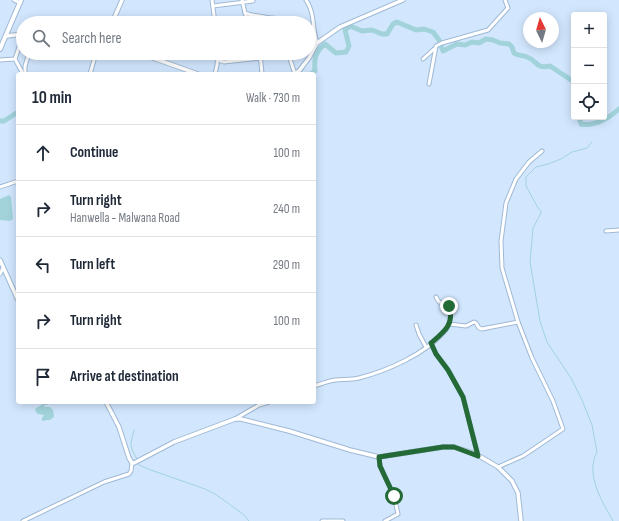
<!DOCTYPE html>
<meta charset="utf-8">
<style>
body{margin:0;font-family:"Sofia Sans Condensed",sans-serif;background:#f2f2f3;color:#1f2937}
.controls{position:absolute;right:12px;top:12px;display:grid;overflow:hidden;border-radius:4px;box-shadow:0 2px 10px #0003}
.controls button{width:36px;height:36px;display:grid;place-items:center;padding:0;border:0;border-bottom:1px solid #e0e1e3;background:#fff;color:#1f2937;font:20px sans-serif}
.compass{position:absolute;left:523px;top:12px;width:36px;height:36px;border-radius:50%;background:#fff;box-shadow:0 2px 10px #0003;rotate:355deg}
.stop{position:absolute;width:12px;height:12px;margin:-9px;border:3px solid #236a37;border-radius:50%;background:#fff}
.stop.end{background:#236a37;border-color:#fff;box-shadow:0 1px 4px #0008}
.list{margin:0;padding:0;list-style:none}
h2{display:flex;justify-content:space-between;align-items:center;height:52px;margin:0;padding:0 16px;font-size:17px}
h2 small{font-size:13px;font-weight:400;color:#747a83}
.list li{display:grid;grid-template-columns:26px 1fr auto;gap:12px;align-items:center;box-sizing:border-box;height:56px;padding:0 16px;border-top:1px solid #e0e1e3}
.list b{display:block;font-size:15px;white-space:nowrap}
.list p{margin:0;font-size:13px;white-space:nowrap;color:#747a83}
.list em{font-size:13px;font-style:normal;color:#747a83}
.icon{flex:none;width:22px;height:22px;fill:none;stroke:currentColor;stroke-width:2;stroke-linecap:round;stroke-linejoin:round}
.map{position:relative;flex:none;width:619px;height:521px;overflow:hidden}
.search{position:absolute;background:#fff;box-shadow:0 2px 10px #0003;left:16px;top:16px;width:300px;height:44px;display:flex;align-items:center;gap:10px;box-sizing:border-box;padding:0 14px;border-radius:22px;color:#747a83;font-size:15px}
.panel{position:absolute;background:#fff;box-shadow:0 2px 10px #0003;left:16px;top:72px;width:300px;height:332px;border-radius:4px}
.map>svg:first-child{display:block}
.water{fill:#a2d3db}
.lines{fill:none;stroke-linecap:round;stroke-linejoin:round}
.stream{stroke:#a2d3db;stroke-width:1}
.river{stroke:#a2d3db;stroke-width:5}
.minor-casing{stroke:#9fb9d5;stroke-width:5}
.tertiary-casing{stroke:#9fb9d5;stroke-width:5.5}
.secondary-casing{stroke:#9fb9d5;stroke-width:6}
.minor{stroke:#fff;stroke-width:3}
.tertiary{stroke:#fff;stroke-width:3.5}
.secondary{stroke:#fff;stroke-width:4}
.route{stroke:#236a37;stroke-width:5}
</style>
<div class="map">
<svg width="619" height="521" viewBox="0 0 619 521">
<rect width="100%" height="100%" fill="#d2e7fe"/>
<g class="water">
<path d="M9,195L11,197L13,219L10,221L0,220V199Z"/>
<path d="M43,402H56L54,403L49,402L47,405H44V407H50L53,410L54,417L50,420H47L42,421V418L44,415C40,414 36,415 35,409L43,404Z"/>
</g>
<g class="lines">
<g class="stream">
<path d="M592,142L587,148L572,152L561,159L548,164L536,167L526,177V186L538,208L541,211V213L533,228L530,262L540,321L547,342L571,378L582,400L592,425L597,452C585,475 602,501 613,521"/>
<path d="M134,430C130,446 129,445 137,459"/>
<path d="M138,462L139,465L148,469L205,489L215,494L243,514L249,521"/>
</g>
<g class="river">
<path d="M311,74L315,71C314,59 315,52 325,44L336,53L346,52L349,46L345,30L350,26L362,31L372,30L382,34H387L393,24L397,22L416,30L424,29L433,32L439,40L443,51L457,44L465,45L472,42L479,43L486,39L493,40L500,43L509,44L512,47L514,53C518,56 522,55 527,57C539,61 534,69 550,66L574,82"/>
<path d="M579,117L581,124C594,127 609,118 619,109"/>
<path d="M0,121H4L18,112"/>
</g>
<defs>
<g id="minor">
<path d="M14,0L20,3"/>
<path d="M212,0L215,23"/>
<path d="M242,0L245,13C256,17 268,17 279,19L281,23"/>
<path d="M306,0C315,12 312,29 317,43"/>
<path d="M213,6L253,1"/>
<path d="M245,13L249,23"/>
<path d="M23,35L15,59L23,74"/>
<path d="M260,53L262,74"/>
<path d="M288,53L295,74"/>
<path d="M423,59L434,49"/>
<path d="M0,60L15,59"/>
<path d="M218,60L224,62L260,58"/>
<path d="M25,74V66L29,53"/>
<path d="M90,74L96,53"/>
<path d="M215,74L217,65L218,53"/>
<path d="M429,84L436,46L442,43L488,30L508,8L505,0"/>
<path d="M0,187L18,181"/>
<path d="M606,231L619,230"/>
<path d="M0,274L3,268"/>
<path d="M449,324L466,326L474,322L476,323L479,328L482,329L518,322"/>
<path d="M416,325L419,334L426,347"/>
<path d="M431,343L436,354L448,370L463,397L478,456"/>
<path d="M314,386C321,384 328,381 335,380C343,379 351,380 359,378C387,371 425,354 444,332C451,325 451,314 449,306L445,303L439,302L436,297"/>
<path d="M235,419L259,405L269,402"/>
<path d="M379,457L380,466L394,496L398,514L385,521"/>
<path d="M498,467L523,456L563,429L553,401L532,358L518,322L502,268L501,241L506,203L516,179L529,162L542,151"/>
<path d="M23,521L104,482L129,474L131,471L132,463"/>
<path d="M322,521H343"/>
</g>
<g id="tertiary">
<path d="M112,23L122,0"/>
<path d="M7,36L23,34"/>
<path d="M139,53L198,74"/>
<path d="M293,74L299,71L309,58L317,43L340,27L403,0"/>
<path d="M0,260L18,300"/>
<path d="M106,402L119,427L129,458L132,463H134L174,442L235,419H241L289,431L350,450L379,457L443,447H454L470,452L481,457L498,467L512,481L518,493L521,521"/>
</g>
<path id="secondary" d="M0,49L21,0"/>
</defs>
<use href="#minor" class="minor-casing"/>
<use href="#tertiary" class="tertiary-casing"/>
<use href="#secondary" class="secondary-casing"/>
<use href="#minor" class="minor"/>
<use href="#tertiary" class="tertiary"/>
<use href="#secondary" class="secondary"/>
</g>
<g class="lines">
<path class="route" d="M394,496L380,466L379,457L443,447H454L478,456L463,397L448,370L436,354L431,343C444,332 455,324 449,306"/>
</g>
</svg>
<div class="controls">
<button>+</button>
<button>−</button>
<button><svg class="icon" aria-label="locate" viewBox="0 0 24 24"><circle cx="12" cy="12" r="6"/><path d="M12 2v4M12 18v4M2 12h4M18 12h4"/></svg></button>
</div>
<svg class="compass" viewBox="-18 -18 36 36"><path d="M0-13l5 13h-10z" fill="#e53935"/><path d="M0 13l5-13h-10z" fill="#747a83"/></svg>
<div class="stop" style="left:394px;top:496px"></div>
<div class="stop end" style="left:449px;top:306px"></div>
<div class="search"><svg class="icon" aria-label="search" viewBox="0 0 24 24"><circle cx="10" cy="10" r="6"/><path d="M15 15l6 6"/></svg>Search here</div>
<section class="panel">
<h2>10 min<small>Walk · 730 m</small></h2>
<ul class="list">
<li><svg class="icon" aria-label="ahead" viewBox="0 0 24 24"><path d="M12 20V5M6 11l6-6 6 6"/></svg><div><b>Continue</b></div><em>100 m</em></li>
<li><svg class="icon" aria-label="right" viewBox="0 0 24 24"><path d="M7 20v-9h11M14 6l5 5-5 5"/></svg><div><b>Turn right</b><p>Hanwella - Malwana Road</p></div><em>240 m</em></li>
<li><svg class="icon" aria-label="left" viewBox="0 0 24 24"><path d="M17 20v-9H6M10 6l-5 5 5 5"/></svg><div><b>Turn left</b></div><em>290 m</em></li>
<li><svg class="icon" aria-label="right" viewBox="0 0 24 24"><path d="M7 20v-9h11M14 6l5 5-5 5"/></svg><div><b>Turn right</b></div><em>100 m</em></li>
<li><svg class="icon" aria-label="arrive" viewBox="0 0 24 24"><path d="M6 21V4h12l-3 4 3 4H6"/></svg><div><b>Arrive at destination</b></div></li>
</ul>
</section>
</div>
